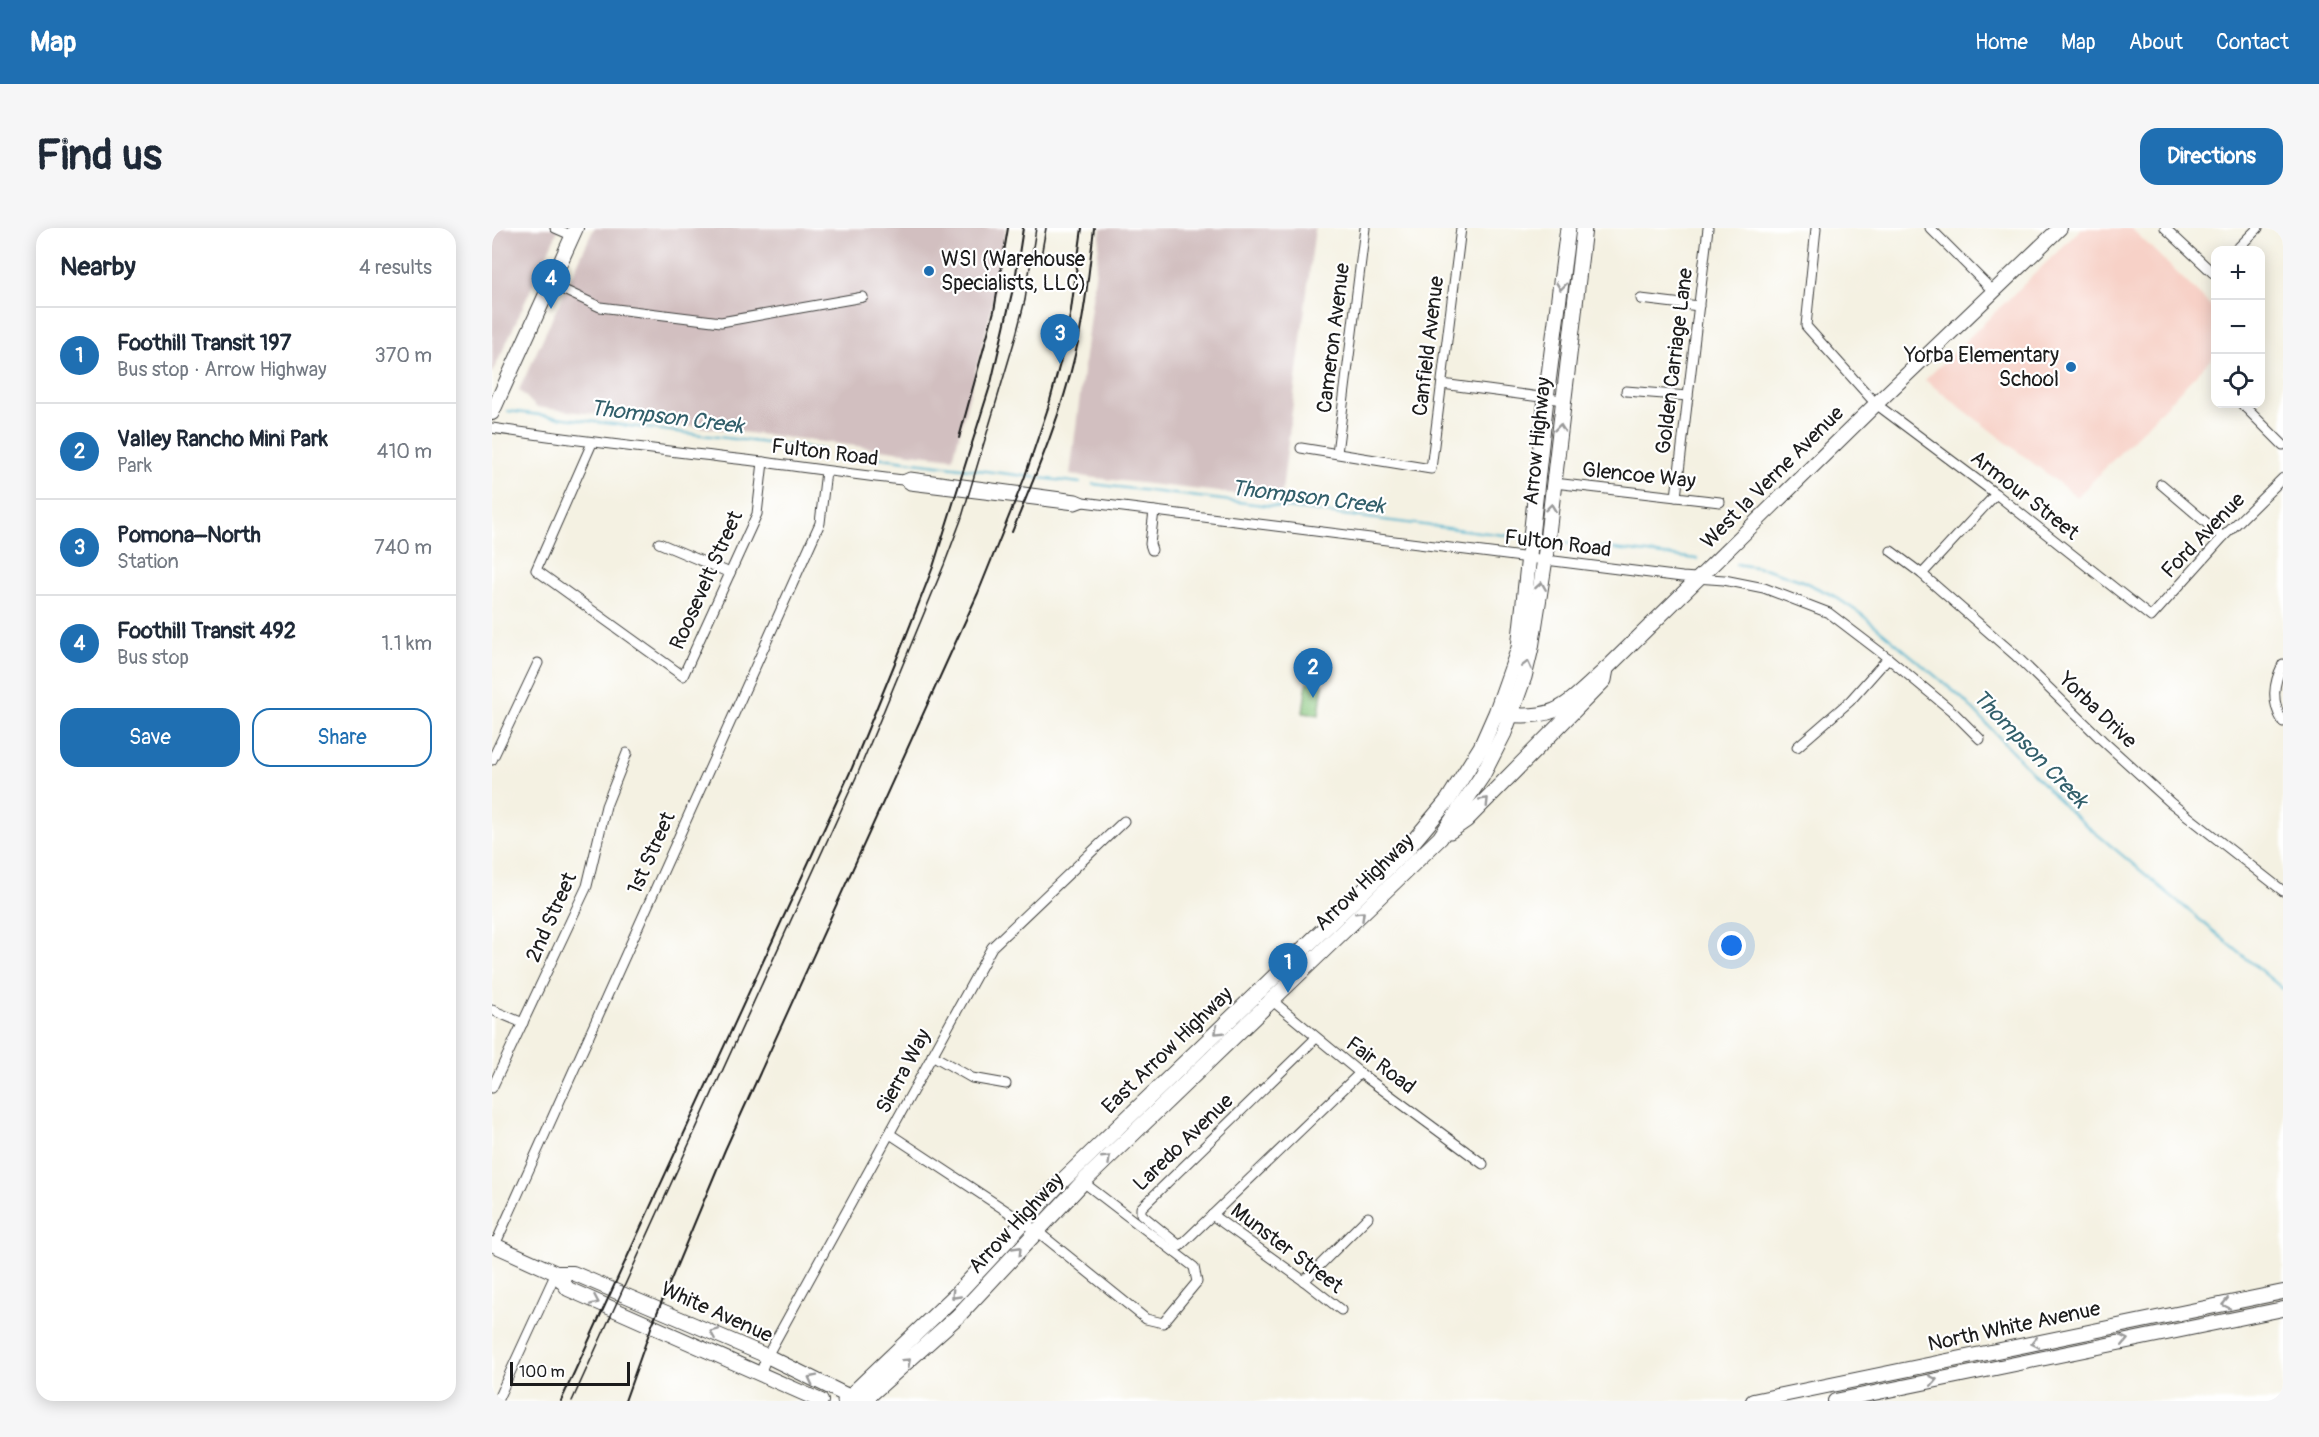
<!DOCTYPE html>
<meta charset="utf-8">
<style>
body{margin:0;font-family:Pangolin,sans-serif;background:#f6f6f7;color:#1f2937}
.controls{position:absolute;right:18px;top:18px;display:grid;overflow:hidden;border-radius:12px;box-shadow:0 3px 15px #0003}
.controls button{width:54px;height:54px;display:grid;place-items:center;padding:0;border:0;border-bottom:2px solid #e0e1e3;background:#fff;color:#1f2937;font:30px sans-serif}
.scale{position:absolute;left:18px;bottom:15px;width:120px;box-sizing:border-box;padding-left:6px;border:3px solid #1c1c1c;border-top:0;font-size:16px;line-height:21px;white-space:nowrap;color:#1c1c1c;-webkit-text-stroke:4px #fff;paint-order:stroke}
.you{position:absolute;left:1240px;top:718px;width:21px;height:21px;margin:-15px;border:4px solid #fff;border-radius:50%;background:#1a73e8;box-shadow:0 0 0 9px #1a73e833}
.badge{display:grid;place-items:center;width:39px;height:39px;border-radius:50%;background:#1f6fb2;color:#fff;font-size:20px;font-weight:700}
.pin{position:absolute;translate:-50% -50px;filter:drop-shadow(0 2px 3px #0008)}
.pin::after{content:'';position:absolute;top:32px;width:21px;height:18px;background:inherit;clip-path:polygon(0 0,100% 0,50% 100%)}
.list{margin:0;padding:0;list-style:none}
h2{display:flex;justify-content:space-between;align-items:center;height:78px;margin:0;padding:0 24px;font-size:26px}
h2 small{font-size:20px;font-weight:400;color:#747a83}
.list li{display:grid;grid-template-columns:39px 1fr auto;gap:18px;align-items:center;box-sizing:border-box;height:96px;padding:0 24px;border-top:2px solid #e0e1e3}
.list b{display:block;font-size:22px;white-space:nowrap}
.list p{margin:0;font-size:20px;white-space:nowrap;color:#747a83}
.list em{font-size:20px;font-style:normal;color:#747a83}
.actions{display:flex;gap:12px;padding:18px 24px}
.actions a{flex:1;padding:14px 0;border:2px solid #1f6fb2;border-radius:18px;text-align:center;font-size:21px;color:#1f6fb2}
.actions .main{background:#1f6fb2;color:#fff}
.icon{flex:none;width:33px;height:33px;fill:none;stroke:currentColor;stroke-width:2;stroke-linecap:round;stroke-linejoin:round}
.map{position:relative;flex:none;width:1791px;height:1173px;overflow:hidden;border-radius:18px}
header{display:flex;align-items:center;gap:36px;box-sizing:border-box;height:84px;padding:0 30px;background:#1f6fb2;color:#fff}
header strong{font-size:28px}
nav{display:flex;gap:33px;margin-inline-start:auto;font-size:21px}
.intro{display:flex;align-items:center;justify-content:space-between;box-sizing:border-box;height:144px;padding:0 36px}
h1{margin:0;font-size:42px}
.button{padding:15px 27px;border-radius:18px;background:#1f6fb2;color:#fff;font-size:21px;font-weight:700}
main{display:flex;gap:36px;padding:0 36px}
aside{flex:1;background:#fff;border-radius:18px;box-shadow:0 3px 15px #0003}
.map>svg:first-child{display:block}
.built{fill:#f7d1c7}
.industrial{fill:#d2bfc0}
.green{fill:#86c57c;stroke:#51704c;stroke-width:1.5}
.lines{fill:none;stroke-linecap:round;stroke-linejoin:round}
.stream{stroke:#4db1cc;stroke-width:2}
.minor-casing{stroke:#3c3c3a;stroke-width:11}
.secondary-casing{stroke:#3c3c3a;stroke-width:16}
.primary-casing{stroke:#3c3c3a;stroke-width:17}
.minor{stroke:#fff;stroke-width:9}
.secondary{stroke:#fff;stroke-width:14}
.primary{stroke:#fff;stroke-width:15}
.tram{stroke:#1c1c1c;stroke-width:1.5}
.rail{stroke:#1c1c1c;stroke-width:2}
.oneway{stroke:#999}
.poi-dot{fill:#1f6fb2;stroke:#fff;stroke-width:2}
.labels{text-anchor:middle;stroke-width:4.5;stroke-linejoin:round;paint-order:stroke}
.poi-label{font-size:21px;fill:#1c1c1c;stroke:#fff;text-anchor:start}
.street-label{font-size:21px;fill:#1c1c1c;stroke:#fff}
.water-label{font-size:22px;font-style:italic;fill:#325f6b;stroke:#fff}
</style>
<header>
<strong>Map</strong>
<nav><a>Home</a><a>Map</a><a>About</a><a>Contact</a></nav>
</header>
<div class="intro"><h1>Find us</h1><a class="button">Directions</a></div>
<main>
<aside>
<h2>Nearby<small>4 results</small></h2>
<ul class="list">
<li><span class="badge">1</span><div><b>Foothill Transit 197</b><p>Bus stop · Arrow Highway</p></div><em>370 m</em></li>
<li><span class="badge">2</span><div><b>Valley Rancho Mini Park</b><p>Park</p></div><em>410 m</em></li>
<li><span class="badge">3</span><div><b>Pomona–North</b><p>Station</p></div><em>740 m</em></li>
<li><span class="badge">4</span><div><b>Foothill Transit 492</b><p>Bus stop</p></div><em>1.1 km</em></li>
</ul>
<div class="actions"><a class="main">Save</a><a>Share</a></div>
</aside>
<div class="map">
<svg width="1791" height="1173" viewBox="0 0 1791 1173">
<rect width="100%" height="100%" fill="#fff"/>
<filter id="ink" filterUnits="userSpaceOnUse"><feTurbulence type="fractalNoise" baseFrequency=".0167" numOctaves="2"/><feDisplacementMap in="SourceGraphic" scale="12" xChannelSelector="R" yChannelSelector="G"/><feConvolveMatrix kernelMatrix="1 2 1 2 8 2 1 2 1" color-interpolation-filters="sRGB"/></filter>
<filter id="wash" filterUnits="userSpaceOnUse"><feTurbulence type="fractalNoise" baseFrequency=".008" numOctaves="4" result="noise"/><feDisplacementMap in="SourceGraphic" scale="24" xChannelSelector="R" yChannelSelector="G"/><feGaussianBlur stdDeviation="1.35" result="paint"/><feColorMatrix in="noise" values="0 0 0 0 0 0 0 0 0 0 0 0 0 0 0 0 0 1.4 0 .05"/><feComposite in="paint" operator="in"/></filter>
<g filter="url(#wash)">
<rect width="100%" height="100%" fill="#f4f1e2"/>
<path class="built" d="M1590,0H1639L1723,82L1724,126L1585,269L1433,152Z"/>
<g class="industrial">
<path d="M0,0H67L0,146Z"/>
<path d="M102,0H514L498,88L461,230L44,179L27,162Z"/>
<path d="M609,0H823L789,271L578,247Z"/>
</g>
<path class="green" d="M815,454L831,456L827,487L811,485Z"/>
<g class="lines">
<g class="stream">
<path d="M16,183L331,222"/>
<path d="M343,224L588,255"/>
<path d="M601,256L1028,309"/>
<path d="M1065,314L1205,331"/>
<path d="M1244,336L1275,341L1308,352L1342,368L1369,386L1471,471L1576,582L1791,761"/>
</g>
</g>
</g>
<g filter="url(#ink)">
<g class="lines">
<defs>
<g id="minor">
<path d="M63,0L81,8"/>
<path d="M1324,0L1314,98L1384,176L1504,266L1659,389L1731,309L1791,250"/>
<path d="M1438,0L1502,64"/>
<path d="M1673,0L1721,45L1724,42"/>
<path d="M1744,22L1766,0"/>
<path d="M59,56L108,79L229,94L371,69"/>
<path d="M1149,71L1207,78"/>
<path d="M950,156L1071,172"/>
<path d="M1134,163L1196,168"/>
<path d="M1750,176L1791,217"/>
<path d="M0,200C90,214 181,223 271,234C318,240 364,247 411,252L418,249L584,271L591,274L1190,349L1232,352L1272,360L1337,385L1396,430L1461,484L1488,511"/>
<path d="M100,215L44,342L191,448L265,286L271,234"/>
<path d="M809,220L939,241L969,0"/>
<path d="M845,225L873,0"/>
<path d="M411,252L418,257L583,277L591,274"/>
<path d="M1062,255L1228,274"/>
<path d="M1669,256L1731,309"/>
<path d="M1184,269L1216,0"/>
<path d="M167,315L238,345"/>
<path d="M660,322L658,316L662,283"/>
<path d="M1399,323L1430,346L1523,427L1610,512L1679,575L1791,663"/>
<path d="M1430,346L1504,266"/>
<path d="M1791,436C1781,456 1779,474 1791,494"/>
<path d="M1305,519L1358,473L1396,430"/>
<path d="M0,532L46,435"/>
<path d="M777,770L868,845L991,936"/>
<path d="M0,782L31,795"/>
<path d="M824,810L649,980V986L688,1018L868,845"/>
<path d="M440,827L480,850L514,856"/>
<path d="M0,860L95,658L114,578L135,525"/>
<path d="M398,906L545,1003L654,1091L671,1095L705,1054L702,1039L591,954"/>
<path d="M720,987L812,1053L849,1082"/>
<path d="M3,1017L328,295L334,243"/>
<path d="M812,1053L876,989"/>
<path d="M268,1146L275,1128L500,719L632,593"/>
<path d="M5,1173L64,1045"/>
</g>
<g id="secondary">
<path d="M0,185L84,0"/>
<path d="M1009,486C1067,493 1073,477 1114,441L1384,176L1568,0"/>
<path d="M0,1016L64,1045H81L275,1128L366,1173"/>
<path d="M64,1045L76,1061L329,1173"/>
<path d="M1261,1173L1791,1064"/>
<path d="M1343,1173L1791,1081"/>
</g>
<g id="primary">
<path d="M958,603L974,592L1112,452L1114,441"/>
<path d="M353,1173L464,1067L568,955L915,621L956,572L989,519L1004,485L1027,420L1054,170L1076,0"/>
<path d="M371,1173L466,1088L591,954L948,610L990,548L1012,505L1032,449L1039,420L1053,331L1092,0"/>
</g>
</defs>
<use href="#minor" class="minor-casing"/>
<use href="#secondary" class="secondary-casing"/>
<use href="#primary" class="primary-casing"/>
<use href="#minor" class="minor"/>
<use href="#secondary" class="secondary"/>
<use href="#primary" class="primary"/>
<g class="tram">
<path d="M548,34L554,0"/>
<path d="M80,1173L366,545L452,337L469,292L523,111L533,72L544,0"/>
</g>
<g class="rail">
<path d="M467,210L502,83L516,0"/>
<path d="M520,304C544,246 569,188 583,127C593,85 597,42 602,0"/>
<path d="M69,1173L360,540L414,408L441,339L499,155L523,52L531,0"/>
<path d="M133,1173L160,1097L233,922L486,365L532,251L556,180L571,124L579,82L590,0"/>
</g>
</g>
<defs><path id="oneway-chevron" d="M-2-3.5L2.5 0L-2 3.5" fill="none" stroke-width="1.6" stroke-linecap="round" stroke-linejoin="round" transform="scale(1.5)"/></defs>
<g class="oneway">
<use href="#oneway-chevron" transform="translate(1069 58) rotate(97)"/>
<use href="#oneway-chevron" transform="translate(1068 200) rotate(-84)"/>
<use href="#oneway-chevron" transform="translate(1059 280) rotate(-83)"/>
<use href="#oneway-chevron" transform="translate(1049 358) rotate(-81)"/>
<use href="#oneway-chevron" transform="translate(1035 437) rotate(-76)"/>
<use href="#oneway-chevron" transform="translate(993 573) rotate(-46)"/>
<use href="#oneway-chevron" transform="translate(869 687) rotate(-44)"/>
<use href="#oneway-chevron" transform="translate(726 803) rotate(136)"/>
<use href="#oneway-chevron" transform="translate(615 931) rotate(-44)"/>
<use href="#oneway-chevron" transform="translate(526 1022) rotate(-46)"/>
<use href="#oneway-chevron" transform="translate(463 1067) rotate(134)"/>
<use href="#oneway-chevron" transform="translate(103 1073) rotate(24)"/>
<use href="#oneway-chevron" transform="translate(1734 1076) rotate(168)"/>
<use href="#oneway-chevron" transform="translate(222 1105) rotate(-157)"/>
<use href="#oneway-chevron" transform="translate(1632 1112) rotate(-12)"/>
<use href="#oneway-chevron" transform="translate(1543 1115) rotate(168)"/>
<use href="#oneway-chevron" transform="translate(415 1134) rotate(-42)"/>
<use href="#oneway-chevron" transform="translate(320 1151) rotate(-153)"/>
<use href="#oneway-chevron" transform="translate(1441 1152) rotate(-12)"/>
</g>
</g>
<g class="poi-dot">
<circle cx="437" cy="43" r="6"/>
<circle cx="1579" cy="139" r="6"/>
</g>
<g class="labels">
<g class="poi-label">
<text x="449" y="38">WSI (Warehouse<tspan x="449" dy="24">Specialists, LLC)</tspan></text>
<text x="1567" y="134" text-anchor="end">Yorba Elementary<tspan x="1567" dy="24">School</tspan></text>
</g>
<g class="street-label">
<text transform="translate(841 110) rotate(-83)" y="7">Cameron Avenue</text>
<text transform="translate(936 118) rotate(-83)" y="7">Canfield Avenue</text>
<text transform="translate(1182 133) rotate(-83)" y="7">Golden Carriage Lane</text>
<text transform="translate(1045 213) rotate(-84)" y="7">Arrow Highway</text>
<text transform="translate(333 224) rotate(7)" y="7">Fulton Road</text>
<text transform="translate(1147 247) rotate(6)" y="7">Glencoe Way</text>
<text transform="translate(1280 249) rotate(-45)" y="7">West la Verne Avenue</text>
<text transform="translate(1533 267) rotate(38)" y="7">Armour Street</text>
<text transform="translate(1711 307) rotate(-46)" y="7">Ford Avenue</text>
<text transform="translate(1066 315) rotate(7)" y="7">Fulton Road</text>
<text transform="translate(214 352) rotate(-66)" y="7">Roosevelt Street</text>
<text transform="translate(1606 482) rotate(44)" y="7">Yorba Drive</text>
<text transform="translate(159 625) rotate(-66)" y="7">1st Street</text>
<text transform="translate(872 654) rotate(-44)" y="7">Arrow Highway</text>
<text transform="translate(59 689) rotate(-66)" y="7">2nd Street</text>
<text transform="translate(675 822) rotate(-44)" y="7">East Arrow Highway</text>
<text transform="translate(889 837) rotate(37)" y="7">Fair Road</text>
<text transform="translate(411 843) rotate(-62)" y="7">Sierra Way</text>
<text transform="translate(691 914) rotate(-44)" y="7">Laredo Avenue</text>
<text transform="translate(524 995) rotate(-47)" y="7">Arrow Highway</text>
<text transform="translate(795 1020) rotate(37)" y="7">Munster Street</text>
<text transform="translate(225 1084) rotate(24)" y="7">White Avenue</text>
<text transform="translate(1522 1098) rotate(-12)" y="7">North White Avenue</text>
</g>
<g class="water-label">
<text transform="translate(175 188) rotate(7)" y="8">Thompson Creek</text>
<text transform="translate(816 268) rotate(7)" y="8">Thompson Creek</text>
<text transform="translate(1539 520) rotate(46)" y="8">Thompson Creek</text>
</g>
</g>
</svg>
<div class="controls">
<button>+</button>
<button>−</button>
<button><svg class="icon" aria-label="locate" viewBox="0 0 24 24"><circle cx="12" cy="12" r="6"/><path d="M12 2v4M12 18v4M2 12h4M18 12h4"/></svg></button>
</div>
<div class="scale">100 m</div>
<div class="you"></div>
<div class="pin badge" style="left:796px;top:765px">1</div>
<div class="pin badge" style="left:821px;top:470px">2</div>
<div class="pin badge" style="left:568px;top:136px">3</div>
<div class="pin badge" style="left:59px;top:81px">4</div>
</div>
</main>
